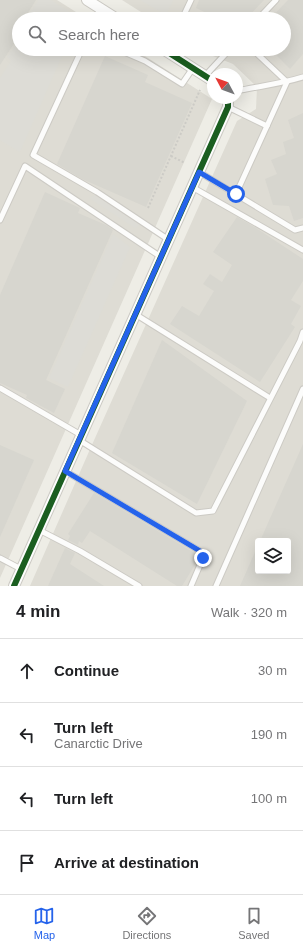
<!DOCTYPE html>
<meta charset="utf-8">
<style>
body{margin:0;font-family:Helvetica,sans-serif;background:#f6f6f6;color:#202124}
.controls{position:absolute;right:12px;bottom:12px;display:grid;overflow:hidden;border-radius:4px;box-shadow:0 4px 16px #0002}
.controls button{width:36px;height:36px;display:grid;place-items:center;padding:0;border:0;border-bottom:1px solid #e0e0e0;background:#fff;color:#202124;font:20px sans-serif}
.compass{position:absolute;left:207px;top:68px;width:36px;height:36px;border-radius:50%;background:#fff;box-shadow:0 4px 16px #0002;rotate:311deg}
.stop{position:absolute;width:12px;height:12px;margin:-9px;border:3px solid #2563eb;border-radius:50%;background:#fff}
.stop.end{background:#2563eb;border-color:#fff;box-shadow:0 1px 4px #0008}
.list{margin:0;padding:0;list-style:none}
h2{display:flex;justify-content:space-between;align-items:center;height:52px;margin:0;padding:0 16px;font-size:17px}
h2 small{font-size:13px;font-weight:400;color:#757577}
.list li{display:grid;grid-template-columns:26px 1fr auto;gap:12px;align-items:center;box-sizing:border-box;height:64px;padding:0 16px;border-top:1px solid #e0e0e0}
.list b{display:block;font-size:15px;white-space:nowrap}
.list p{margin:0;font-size:13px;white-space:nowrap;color:#757577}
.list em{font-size:13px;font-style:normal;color:#757577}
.icon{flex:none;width:22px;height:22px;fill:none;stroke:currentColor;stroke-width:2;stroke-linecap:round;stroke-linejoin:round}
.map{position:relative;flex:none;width:303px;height:586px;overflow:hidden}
.search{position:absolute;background:#fff;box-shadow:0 4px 16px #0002;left:12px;right:12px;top:12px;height:44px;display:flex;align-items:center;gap:10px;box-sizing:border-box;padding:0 14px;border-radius:22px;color:#757577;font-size:15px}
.sheet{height:308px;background:#fff}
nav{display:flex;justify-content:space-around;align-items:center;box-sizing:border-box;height:56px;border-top:1px solid #e0e0e0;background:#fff;font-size:11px;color:#757577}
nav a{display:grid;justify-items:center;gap:2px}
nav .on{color:#2563eb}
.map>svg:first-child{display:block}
.industrial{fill:#dedcd4;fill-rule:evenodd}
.parking{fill:#dddcd6}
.building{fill:#d7d6cf}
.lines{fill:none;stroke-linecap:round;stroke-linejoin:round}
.lane-casing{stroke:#cccac4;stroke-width:7}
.street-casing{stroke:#cccac4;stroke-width:12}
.path{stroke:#cccbc6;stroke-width:2;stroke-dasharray:2 2;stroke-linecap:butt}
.lane{stroke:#fcfcfb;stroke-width:5}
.street{stroke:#fcfcfb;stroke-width:10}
.cycleway-casing{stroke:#fff;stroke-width:8}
.cycleway{stroke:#1b5e20;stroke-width:6}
.route{stroke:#2563eb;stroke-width:5}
</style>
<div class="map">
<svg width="303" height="586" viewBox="0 0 303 586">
<rect width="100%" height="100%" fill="#eeede6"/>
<g class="industrial">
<path d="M0,0H57L87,19H19V49H134L212,99L0,578Z"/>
<path d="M122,0H303V586H30L91,447L237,121L256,109L257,87L233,64L208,54L199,49H284V19H152ZM258,541H288V571H258Z"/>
</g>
<g class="parking">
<path d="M38,0H51L79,18L78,19H26Z"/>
<path d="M140,0H173L166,15Z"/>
<path d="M19,40V49H65L20,152L0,140V78L11,61L7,57Z"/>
<path d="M95,195L142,224L135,228L89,198Z"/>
<path d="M113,234L130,247L68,387L49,378Z"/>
</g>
<g class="building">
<path d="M0,0H36L24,19H19V36L0,65Z"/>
<path d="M199,0H264L246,19H214L215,17L196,8Z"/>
<path d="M288,0H303V54L290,69L270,49H284V19H270Z"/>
<path d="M105,56L148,75L145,82L192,103L146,207L82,179L57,164Z"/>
<path d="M303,113V218L294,221L289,206L273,205L265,179L277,174L271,160L286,154L283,142L294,138L288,120Z"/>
<path d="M45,192L80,208L78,213L106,225L113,230L46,380L65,389L54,413L26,398L27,395L0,383V295Z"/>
<path d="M237,217L256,228L303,259V281L291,300L301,306L291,324L295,327L260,382L170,324L182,306L199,316L214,291L203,284L210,274L222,282L232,265L213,252Z"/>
<path d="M162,340L247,401L197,504L112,453Z"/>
<path d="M303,444V586H240L258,545V571H288V541H260Z"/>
<path d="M0,445L34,460L0,537Z"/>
<path d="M94,493L198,555L199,557L196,563L182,586H177L90,531L82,543L79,541L78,545L68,540L70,536L68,534Z"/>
<path d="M65,548L75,553L70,564L104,586H48Z"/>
</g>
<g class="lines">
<defs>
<g id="lane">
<path d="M96,19L100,8"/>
<path d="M182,19L191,0"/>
<path d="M258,19L276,0"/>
<path d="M82,49L33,155L97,192L169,240"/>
<path d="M117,49L145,61L182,84L193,68"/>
<path d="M205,76L230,49"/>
<path d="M237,91C259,86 281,84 303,77"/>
<path d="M228,107L267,126"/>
<path d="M199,172L295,230L303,228"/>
<path d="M192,187L303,250"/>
<path d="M236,194L287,82L252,49"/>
<path d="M0,220L25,166L161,257"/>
<path d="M135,314L270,398"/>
<path d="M0,388L81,435"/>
<path d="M79,440L196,513L213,511L300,341L303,332"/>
<path d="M65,471L200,551L203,555V558L191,586"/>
<path d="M39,530L80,551L139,586"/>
<path d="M0,558L21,569"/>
<path d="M216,586L303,389"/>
</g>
<g id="street">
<path d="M87,0L117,19"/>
<path d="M163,49L213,81"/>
<path d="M14,586L228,107V98"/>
</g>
</defs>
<use href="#lane" class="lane-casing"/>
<use href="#street" class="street-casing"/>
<g class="path">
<path d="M171,156L185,163"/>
<path d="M148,208L200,90"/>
</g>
<use href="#lane" class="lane"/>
<use href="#street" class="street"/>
<defs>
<g id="cycleway">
<path d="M163,49L213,81"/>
<path d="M14,586L228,107V98"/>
</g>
</defs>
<use href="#cycleway" class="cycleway-casing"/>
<use href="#cycleway" class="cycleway"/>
</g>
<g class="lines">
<path class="route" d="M203,558V555L200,551L65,471L199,172L236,194"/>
</g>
</svg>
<div class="controls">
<button><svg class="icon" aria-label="layers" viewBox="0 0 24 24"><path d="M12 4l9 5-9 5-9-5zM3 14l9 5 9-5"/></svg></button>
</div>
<svg class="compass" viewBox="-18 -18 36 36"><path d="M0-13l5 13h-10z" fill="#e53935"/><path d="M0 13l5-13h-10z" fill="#757577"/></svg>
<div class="stop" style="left:236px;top:194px"></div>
<div class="stop end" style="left:203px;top:558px"></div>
<div class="search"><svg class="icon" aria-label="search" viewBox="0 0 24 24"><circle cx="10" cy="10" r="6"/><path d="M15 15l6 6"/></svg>Search here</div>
</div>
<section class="sheet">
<h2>4 min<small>Walk · 320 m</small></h2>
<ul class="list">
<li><svg class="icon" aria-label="ahead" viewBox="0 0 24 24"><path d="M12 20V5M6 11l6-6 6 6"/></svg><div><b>Continue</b></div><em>30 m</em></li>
<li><svg class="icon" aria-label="left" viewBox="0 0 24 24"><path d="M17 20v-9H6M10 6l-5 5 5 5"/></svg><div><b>Turn left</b><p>Canarctic Drive</p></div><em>190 m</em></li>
<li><svg class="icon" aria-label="left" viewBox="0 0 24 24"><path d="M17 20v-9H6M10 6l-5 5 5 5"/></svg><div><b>Turn left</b></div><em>100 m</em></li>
<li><svg class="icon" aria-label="arrive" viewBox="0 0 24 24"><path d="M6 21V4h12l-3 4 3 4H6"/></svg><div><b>Arrive at destination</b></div></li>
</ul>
</section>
<nav>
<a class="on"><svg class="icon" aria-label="map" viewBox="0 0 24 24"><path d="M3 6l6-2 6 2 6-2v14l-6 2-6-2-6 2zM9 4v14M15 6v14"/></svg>Map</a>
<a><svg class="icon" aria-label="directions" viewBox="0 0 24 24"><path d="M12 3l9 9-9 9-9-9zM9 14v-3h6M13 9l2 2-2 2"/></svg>Directions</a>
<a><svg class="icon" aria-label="saved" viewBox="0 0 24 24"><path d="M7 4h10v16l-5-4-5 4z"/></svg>Saved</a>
</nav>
